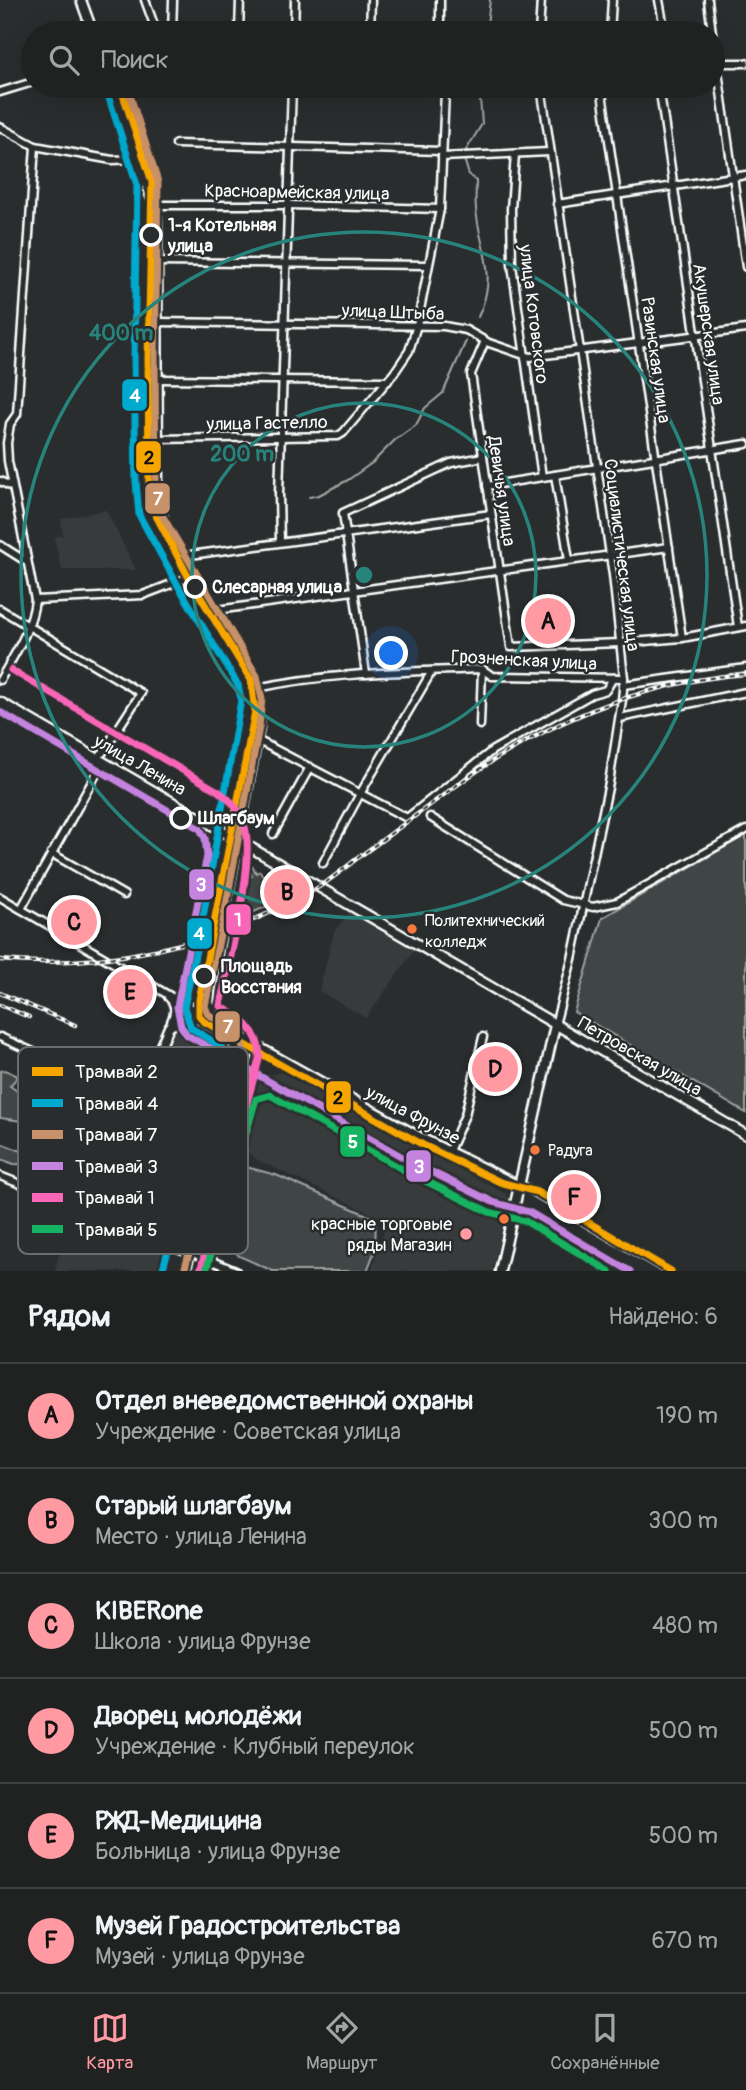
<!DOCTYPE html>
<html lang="ru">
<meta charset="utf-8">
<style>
body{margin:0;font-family:Pangolin,sans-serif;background:#2d2f2f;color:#f1f3f6}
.you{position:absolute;left:392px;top:654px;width:24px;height:24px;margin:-18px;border:5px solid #fff;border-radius:50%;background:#1a73e8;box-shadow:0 0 0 10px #1a73e833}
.badge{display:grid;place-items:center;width:46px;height:46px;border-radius:50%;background:#ff9aa2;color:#111;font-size:23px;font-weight:700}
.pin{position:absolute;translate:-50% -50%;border:4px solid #fff;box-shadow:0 2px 7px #0006}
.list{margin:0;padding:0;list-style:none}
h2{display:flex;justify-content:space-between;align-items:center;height:91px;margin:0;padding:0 28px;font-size:30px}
h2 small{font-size:23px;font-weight:400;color:#a2a4a5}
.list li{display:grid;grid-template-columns:46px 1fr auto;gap:21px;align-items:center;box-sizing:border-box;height:105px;padding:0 28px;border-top:2px solid #3d3f40}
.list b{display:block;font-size:26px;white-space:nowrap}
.list p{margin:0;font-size:23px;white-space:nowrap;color:#a2a4a5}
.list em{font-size:23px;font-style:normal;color:#a2a4a5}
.icon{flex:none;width:38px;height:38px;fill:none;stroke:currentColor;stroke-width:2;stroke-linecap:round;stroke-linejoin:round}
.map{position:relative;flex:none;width:746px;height:1271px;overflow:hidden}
.search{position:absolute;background:#202222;box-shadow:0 7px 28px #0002;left:21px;right:21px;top:21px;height:77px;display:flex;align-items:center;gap:18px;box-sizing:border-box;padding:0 24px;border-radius:38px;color:#a2a4a5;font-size:26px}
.sheet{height:721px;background:#202222}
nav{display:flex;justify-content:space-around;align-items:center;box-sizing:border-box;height:98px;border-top:2px solid #3d3f40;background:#202222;font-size:19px;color:#a2a4a5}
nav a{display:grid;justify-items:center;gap:4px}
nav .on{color:#ff9aa2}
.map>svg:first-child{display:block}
.built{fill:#373a3b}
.green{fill:#414445;stroke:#a0a2a2;stroke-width:2}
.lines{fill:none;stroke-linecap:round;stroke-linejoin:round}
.stream{stroke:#a6a7a7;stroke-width:2}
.minor-casing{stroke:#fff;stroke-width:11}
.major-casing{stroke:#fff;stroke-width:13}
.minor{stroke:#2a2d2e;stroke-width:6}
.major{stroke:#2a2d2e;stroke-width:8}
.rail-casing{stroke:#fff;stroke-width:4.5}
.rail{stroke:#2a2d2e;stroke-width:2;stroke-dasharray:5;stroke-linecap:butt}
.tram-1-casing{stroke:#2a2d2e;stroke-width:12}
.tram-2-casing{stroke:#2a2d2e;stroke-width:12}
.tram-3-casing{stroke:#2a2d2e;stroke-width:12}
.tram-4-casing{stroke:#2a2d2e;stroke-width:12}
.tram-5-casing{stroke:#2a2d2e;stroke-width:12}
.tram-6-casing{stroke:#2a2d2e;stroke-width:12}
.tram-1{stroke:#f7a600;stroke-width:7}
.tram-2{stroke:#00a9ce;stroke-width:7}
.tram-3{stroke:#c7916a;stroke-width:7}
.tram-4{stroke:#c483df;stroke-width:7}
.tram-5{stroke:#fa66b7;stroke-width:7}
.tram-6{stroke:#13b361;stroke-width:7}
.ring{fill:none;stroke:#27847c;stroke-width:3.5}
.stop-dot{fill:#2a2d2e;stroke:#fff;stroke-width:3.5}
.bus-dot{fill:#f6793e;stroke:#2a2d2e;stroke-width:2.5}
.poi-dot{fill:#ff9aa2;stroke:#2a2d2e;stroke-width:2.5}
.labels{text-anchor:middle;stroke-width:5;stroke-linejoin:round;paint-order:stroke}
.bus-label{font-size:16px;fill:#fff;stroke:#2a2d2e;text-anchor:start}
.street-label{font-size:18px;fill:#fff;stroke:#2a2d2e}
.stop-label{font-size:18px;font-weight:bold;fill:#fff;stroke:#2a2d2e;text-anchor:start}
.poi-label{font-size:18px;fill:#fff;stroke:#2a2d2e;text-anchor:end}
.key{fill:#2a2d2e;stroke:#6a6c6d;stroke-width:2}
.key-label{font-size:19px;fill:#fff}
.centre{fill:#27847c;stroke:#2a2d2e;stroke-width:3.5}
.ring-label{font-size:21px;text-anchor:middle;font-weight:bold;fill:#27847c;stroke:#2a2d2e;stroke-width:5;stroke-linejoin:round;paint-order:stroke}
.line-badge{stroke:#2a2d2e;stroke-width:2.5}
.badge-label{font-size:19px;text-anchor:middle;font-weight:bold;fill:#fff}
.pale-badge-label{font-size:19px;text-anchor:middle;font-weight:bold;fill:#111}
</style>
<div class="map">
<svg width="746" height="1271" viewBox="0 0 746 1271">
<rect width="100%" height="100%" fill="#2a2d2e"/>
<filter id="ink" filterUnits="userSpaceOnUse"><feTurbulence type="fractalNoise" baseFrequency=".0143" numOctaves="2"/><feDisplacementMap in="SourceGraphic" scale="14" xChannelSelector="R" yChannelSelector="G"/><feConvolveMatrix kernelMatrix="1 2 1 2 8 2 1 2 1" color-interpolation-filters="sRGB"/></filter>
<g filter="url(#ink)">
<g class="built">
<path d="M106,510L136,570H62L54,537L63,535L61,519Z"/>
<path d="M351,910L414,951L366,1018L319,991L334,932Z"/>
<path d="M192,1025L229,1041L233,1050L216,1122L206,1119L146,1161L157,1184L168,1190L181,1226L177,1237L173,1239L109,1211L105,1207L103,1198L165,1043L178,1028Z"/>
<path d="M280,1072L506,1194L509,1200L492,1271H371L387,1221L259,1161L242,1148L238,1141L258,1078Z"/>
<path d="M99,1227L170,1254L164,1271H55L62,1242L91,1246Z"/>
</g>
<g class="green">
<path d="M746,835V1113L574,1012L602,918Z"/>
<path d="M253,867L256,873L260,871L263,876L267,874L270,881L276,879L279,885L284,883L298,892L234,921L239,906L244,904L242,898L246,897L244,891L247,890L246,885L249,883L247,879L252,876L250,869Z"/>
<path d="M194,1023C229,1042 236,1036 225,1077L219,1075L202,1043L199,1045L187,1026Z"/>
<path d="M5,1070L18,1076L10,1086C23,1094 40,1115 37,1130L29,1129L22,1121L0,1118V1071Z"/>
<path d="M0,1143L24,1152L40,1147L46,1159L41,1165L14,1164L0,1159Z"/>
<path d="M246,1167L276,1175L376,1219L375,1250L367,1271H273L239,1256L227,1242Z"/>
</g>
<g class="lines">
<g class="stream">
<path d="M486,33L490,0"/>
<path d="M465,152L482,124L479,86"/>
<path d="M465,162L469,175L476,181C476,190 475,199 476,209C480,252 499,272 478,317"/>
<path d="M309,497L319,495L348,480L372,463L395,440L416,425L425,408L443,393L466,341"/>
</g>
<defs>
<g id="minor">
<path d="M145,0L157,33"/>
<path d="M440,0V33"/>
<path d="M659,0L665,33"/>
<path d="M708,0L712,33"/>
<path d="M172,33L173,0"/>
<path d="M239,33L240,0"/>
<path d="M294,33L295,0"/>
<path d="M370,33L371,0"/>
<path d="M539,33L541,0"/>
<path d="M610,33L612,0"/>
<path d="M713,36L746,267"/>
<path d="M713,63H746"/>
<path d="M541,86L613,575L624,678L622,700L609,783L572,959L555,1025"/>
<path d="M601,86L682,638"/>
<path d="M659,86L738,627"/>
<path d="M0,92L33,82"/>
<path d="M0,127L35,146L112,160L139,159"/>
<path d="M176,144L442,151"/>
<path d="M515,154L511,209L512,265L542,477"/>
<path d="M442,157L549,152"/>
<path d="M557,204L746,175"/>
<path d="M154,205H289L440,209"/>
<path d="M158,262L428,265"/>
<path d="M158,322L444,326L466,330L489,343L530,357L746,329"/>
<path d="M485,341L471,374L511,647L620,643L682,638L746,626"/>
<path d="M158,379L388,381"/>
<path d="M157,439L338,436L343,433L394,373L409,351L417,325L440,209L445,91L178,86"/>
<path d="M555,475L569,560"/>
<path d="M0,481L12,487"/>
<path d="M487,486L746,444"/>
<path d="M280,542L279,494L292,86"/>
<path d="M0,545L27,562"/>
<path d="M183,556L491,514"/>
<path d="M35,600L143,595L195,575"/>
<path d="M0,609L141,693L103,752L97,758"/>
<path d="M217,610L669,547"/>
<path d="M366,674L343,513L451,463L483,457"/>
<path d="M0,680C14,655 32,629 35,600L8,461L7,443L10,424L17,414L35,146"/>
<path d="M623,685L746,668"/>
<path d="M257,688C331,672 407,672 482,669L492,676L624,678"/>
<path d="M620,718L746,692"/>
<path d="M480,725L482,669"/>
<path d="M257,740L407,818L493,750L592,694L606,690L613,678"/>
<path d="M430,817L563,900L593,907L617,902L746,830"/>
<path d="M273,834L310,767"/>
<path d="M51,853L124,895"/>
<path d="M323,863L360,794L432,671"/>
<path d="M0,897L194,1010L427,1140L536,1193L669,1271"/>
<path d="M21,909L103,762"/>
<path d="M168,997C179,1007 173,1016 169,1027"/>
<path d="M0,1037L102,1083L90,1118L92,1122L123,1134"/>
<path d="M449,1151L465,1115L483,1037"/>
<path d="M0,1176L101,1216"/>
<path d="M190,1252L236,1271"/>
</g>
<g id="major">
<path d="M81,0L93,33"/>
<path d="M112,86L154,205L157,218L158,503L167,529L217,610L253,676L260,699L259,728L210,990L194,1010L169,1027L96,1196L98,1211L103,1217L190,1252"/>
<path d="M0,702L746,1135"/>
<path d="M210,993L209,1003L217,1022"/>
<path d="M77,1206L86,1205L96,1196"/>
<path d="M185,1271L243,1072L248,1052L244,1038"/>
<path d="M500,1271L555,1025"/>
</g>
</defs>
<use href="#minor" class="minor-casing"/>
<use href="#major" class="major-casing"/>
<use href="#minor" class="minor"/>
<use href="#major" class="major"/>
<defs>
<g id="rail">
<path d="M0,960C104,969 215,945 307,894C326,884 342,870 359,857C390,834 422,811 453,788C538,725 640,682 746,674"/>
<path d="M0,993L75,1025"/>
<path d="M0,1005L29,1017"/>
</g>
</defs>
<use href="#rail" class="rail-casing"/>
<use href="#rail" class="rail"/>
<defs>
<path id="tram-1" d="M120,86L152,182L148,358L149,485L152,508L189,578L251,680L255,711L199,1000V1015L203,1021L425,1146L500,1182L537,1192L671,1271"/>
<path id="tram-2" d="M106,89L137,185L134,358L136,482L139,515L177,584L238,685L241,700L204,912L184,1007L191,1028L222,1047L224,1053L163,1268"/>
<path id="tram-3" d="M127,86L158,182L155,358L156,481L159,510L257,676L262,699L259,727L224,916L205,1006L208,1014L239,1034L245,1055L184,1271"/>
<path id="tram-4" d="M0,712L200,829L205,838L207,856L177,1007L181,1026L187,1035L415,1164L493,1202L529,1212L630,1271"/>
<path id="tram-5" d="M11,670L218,791C231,800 239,809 244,824C257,858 228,965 220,1006C241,1017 259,1030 260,1056L200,1271"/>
<path id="tram-6" d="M206,1271L256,1099L270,1095L411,1174L489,1212L525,1221L609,1271"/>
</defs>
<use href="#tram-1" class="tram-1-casing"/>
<use href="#tram-2" class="tram-2-casing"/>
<use href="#tram-3" class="tram-3-casing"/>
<use href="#tram-4" class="tram-4-casing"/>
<use href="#tram-5" class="tram-5-casing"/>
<use href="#tram-6" class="tram-6-casing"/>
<use href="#tram-1" class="tram-1"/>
<use href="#tram-2" class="tram-2"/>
<use href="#tram-3" class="tram-3"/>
<use href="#tram-4" class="tram-4"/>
<use href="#tram-5" class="tram-5"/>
<use href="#tram-6" class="tram-6"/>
</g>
</g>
<g class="ring">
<circle cx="364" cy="575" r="172"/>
<circle cx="364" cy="575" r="343"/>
</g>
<g class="stop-dot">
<circle cx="151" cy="235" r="10"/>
<circle cx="195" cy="587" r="10"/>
<circle cx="181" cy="818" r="10"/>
<circle cx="204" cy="976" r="10"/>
</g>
<g class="bus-dot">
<circle cx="412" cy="929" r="6"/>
<circle cx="535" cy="1150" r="6"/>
<circle cx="504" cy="1219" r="6"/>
</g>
<circle class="poi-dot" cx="466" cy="1234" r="7"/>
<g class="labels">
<g class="bus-label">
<text x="425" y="926">Политехнический<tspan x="425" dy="21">колледж</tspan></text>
<text x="548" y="1156">Радуга</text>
</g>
<g class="street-label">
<text transform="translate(297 192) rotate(1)" y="6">Красноармейская улица</text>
<text transform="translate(393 312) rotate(2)" y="6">улица Штыба</text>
<text transform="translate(534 314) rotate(83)" y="6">улица Котовского</text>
<text transform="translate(709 334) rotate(82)" y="6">Акушерская улица</text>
<text transform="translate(656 360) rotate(82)" y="6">Разинская улица</text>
<text transform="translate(267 423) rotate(-1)" y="6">улица Гастелло</text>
<text transform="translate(502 491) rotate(82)" y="6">Девичья улица</text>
<text transform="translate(622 555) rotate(83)" y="6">Социалистическая улица</text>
<text transform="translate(524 660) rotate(3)" y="6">Грозненская улица</text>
<text transform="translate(140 765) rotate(30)" y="6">улица Ленина</text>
<text transform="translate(640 1056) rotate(30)" y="6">Петровская улица</text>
<text transform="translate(413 1115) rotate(28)" y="6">улица Фрунзе</text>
</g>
<g class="stop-label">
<text x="168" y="231">1-я Котельная<tspan x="168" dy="21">улица</tspan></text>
<text x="212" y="593">Слесарная улица</text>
<text x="198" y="824">Шлагбаум</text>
<text x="221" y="972">Площадь<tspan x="221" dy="21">Восстания</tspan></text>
</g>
<g class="poi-label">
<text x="452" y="1230">красные торговые<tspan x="452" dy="21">ряды Магазин</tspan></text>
</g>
</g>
<rect x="18" y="1047" width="230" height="207" rx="10" class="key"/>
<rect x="32" y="1067" width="31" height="9" fill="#f7a600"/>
<rect x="32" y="1099" width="31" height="8" fill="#00a9ce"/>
<rect x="32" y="1130" width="31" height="9" fill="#c7916a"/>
<rect x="32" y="1162" width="31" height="8" fill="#c483df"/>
<rect x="32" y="1193" width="31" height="9" fill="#fa66b7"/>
<rect x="32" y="1225" width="31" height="8" fill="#13b361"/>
<g class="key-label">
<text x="75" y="1078">Трамвай 2</text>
<text x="75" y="1110">Трамвай 4</text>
<text x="75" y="1141">Трамвай 7</text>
<text x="75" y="1173">Трамвай 3</text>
<text x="75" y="1204">Трамвай 1</text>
<text x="75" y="1236">Трамвай 5</text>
</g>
<circle cx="364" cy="575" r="10" class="centre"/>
<g class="ring-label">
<text x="121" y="340">400 m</text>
<text x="242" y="461">200 m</text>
</g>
<g class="line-badge">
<rect x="121" y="378" width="27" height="34" rx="7" fill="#00a9ce"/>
<rect x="135" y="440" width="27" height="34" rx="7" fill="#f7a600"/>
<rect x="144" y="482" width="27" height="33" rx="7" fill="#c7916a"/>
<rect x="188" y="868" width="27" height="33" rx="7" fill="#c483df"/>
<rect x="225" y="903" width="27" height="33" rx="7" fill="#fa66b7"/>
<rect x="186" y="917" width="27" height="33" rx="7" fill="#00a9ce"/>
<rect x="214" y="1010" width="27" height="33" rx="7" fill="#c7916a"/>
<rect x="325" y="1080" width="27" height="34" rx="7" fill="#f7a600"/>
<rect x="339" y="1125" width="27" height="33" rx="7" fill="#13b361"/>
<rect x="405" y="1149" width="27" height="34" rx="7" fill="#c483df"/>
</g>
<g class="badge-label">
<text x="135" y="402">4</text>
<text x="158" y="505">7</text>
<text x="201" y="891">3</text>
<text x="238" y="926">1</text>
<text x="199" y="940">4</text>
<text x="228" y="1033">7</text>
<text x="353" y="1148">5</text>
<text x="419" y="1173">3</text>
</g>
<g class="pale-badge-label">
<text x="149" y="464">2</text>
<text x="338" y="1104">2</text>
</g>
</svg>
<div class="you"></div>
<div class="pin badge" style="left:548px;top:621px">A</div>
<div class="pin badge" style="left:287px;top:892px">B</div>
<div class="pin badge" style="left:74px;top:922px">C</div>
<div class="pin badge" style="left:495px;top:1069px">D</div>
<div class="pin badge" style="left:130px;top:992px">E</div>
<div class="pin badge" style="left:574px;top:1197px">F</div>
<div class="search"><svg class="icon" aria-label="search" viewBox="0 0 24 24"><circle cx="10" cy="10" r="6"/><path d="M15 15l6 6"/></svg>Поиск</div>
</div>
<section class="sheet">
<h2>Рядом<small>Найдено: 6</small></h2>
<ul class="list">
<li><span class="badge">A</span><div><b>Отдел вневедомственной охраны</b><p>Учреждение · Советская улица</p></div><em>190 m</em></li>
<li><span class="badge">B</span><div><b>Старый шлагбаум</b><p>Место · улица Ленина</p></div><em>300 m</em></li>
<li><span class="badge">C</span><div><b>KIBERone</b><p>Школа · улица Фрунзе</p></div><em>480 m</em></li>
<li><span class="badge">D</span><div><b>Дворец молодёжи</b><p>Учреждение · Клубный переулок</p></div><em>500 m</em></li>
<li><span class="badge">E</span><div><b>РЖД-Медицина</b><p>Больница · улица Фрунзе</p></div><em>500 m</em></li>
<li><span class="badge">F</span><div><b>Музей Градостроительства</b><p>Музей · улица Фрунзе</p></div><em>670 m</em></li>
</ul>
</section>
<nav>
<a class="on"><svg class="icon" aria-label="map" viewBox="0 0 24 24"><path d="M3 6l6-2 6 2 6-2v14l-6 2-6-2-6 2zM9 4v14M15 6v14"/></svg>Карта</a>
<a><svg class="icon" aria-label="directions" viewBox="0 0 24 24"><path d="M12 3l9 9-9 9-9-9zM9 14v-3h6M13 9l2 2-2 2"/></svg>Маршрут</a>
<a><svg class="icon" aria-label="saved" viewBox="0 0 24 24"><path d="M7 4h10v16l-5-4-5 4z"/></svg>Сохранённые</a>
</nav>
